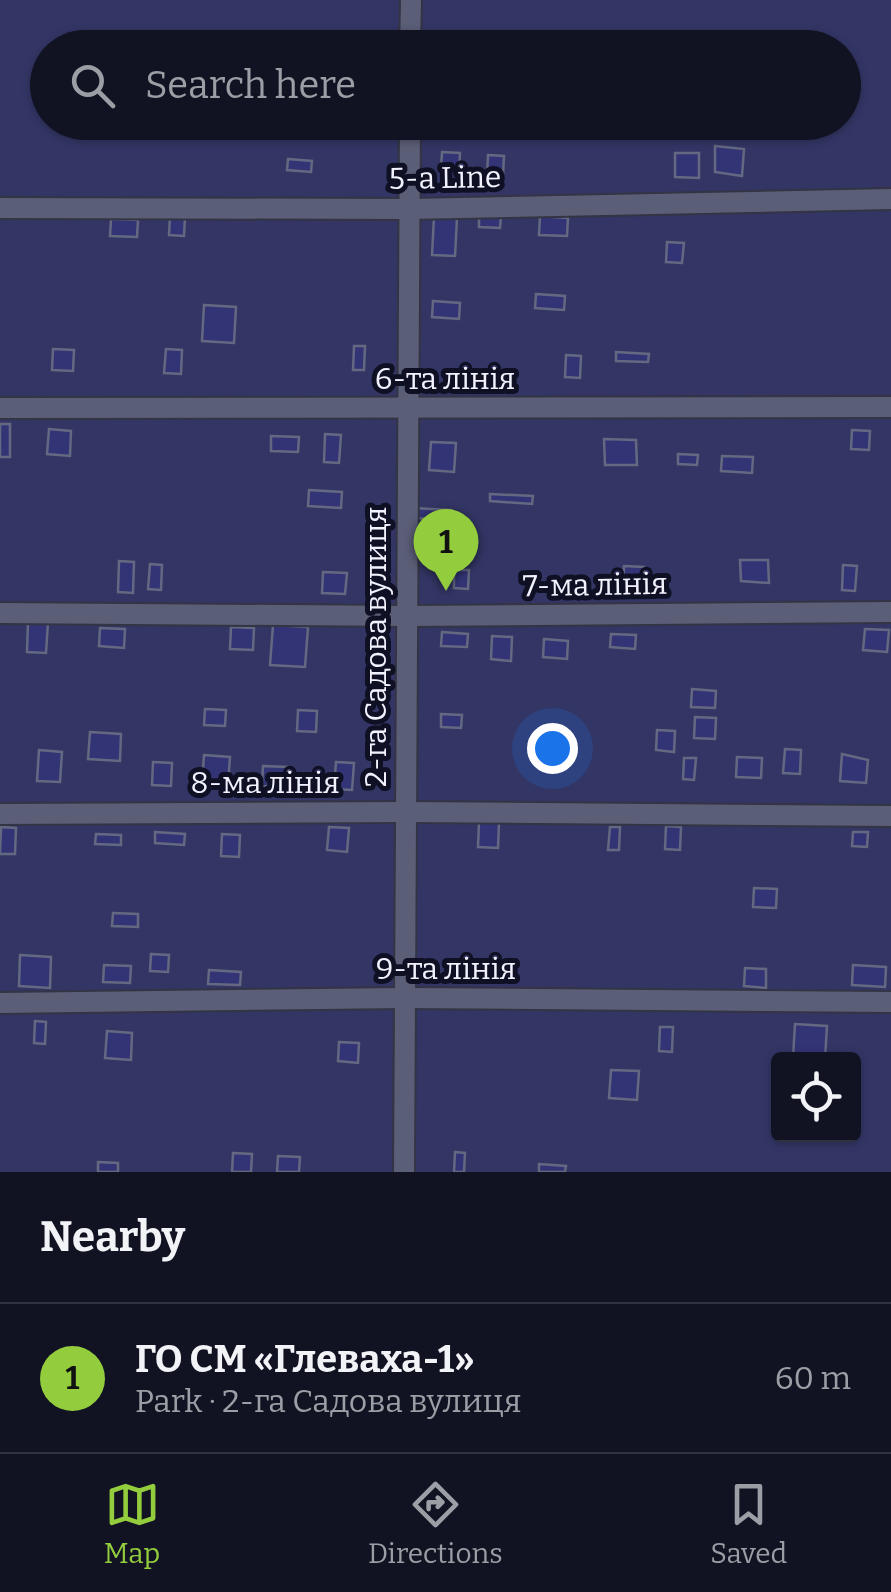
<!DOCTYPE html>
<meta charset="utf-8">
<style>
body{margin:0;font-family:Bitter,serif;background:#1a1c2a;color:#f1f3f6}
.controls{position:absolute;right:30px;bottom:30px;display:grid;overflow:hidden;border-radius:10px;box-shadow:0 2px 8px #0004}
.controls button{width:90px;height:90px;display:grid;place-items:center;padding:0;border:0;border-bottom:2px solid #303240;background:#111322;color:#f1f3f6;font:50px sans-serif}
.you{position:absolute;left:552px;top:748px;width:35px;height:35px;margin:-25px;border:8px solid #fff;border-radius:50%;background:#1a73e8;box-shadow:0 0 0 15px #1a73e833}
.badge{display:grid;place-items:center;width:65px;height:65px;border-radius:50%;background:#93cc3d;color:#111;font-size:32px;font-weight:700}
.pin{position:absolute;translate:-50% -82px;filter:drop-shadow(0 2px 5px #0008)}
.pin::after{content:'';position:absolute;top:52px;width:35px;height:30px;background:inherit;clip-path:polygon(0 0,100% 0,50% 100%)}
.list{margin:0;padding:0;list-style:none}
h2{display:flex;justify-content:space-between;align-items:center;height:130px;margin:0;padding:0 40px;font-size:42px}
h2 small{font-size:32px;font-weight:400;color:#9c9ea5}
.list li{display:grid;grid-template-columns:65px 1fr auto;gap:30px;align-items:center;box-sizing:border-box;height:150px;padding:0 40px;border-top:2px solid #303240}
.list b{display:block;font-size:38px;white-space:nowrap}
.list p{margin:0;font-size:32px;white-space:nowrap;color:#9c9ea5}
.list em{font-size:32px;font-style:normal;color:#9c9ea5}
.icon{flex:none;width:55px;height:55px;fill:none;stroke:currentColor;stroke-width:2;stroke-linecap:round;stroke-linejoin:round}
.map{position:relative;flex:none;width:891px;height:1172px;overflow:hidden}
.search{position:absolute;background:#111322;box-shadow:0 2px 8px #0004;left:30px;right:30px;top:30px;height:110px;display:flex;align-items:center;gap:25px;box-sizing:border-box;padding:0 35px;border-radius:55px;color:#9c9ea5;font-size:38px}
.sheet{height:280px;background:#111322}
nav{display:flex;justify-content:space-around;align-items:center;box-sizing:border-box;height:140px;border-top:2px solid #303240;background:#111322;font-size:28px;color:#9c9ea5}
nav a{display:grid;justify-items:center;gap:5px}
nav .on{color:#93cc3d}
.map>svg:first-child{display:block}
.green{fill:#333665;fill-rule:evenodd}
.building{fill:#333476;stroke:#646881;stroke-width:2.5}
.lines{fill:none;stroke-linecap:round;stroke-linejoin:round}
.minor-casing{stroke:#333444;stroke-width:24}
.minor{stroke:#5b5e77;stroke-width:20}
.labels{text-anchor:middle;stroke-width:10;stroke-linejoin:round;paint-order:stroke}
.street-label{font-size:30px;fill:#f1f2fe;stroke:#0f1024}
</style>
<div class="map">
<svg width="891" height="1172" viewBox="0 0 891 1172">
<rect width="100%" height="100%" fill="#17192e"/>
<path class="green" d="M0,0H891V1172H0ZM48,48H844V122H48ZM778,1060H854V1134H778Z"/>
<g class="building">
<path d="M508,32L523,33V44L508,43Z"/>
<path d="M715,146L744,149L742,176L715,172Z"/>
<path d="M442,152L460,153L459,170L441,169Z"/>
<path d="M675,153H699V178L675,177Z"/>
<path d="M488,155L504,156L503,176H487Z"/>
<path d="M288,159L312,161L311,172L287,170Z"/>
<path d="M479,215L501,216L500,228L479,227Z"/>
<path d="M170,216L185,217L184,236L169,235Z"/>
<path d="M540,216L568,218L567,236L539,235Z"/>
<path d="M434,217L457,218L455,256L432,255Z"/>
<path d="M111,219L138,220L137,237L110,236Z"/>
<path d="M667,242L684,243L682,263L666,262Z"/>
<path d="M536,294L565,296L564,310L535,308Z"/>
<path d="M433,301L460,303L459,319L432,317Z"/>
<path d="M204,305L236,307L234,343L202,341Z"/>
<path d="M354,346H365L364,370H353Z"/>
<path d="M53,349L74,350L73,371L52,370Z"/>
<path d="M166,349L182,350L181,374L164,373Z"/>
<path d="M616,352L649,354L648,362L616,361Z"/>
<path d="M566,355L581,356L580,378L565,377Z"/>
<rect x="0" y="424" width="10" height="33"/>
<path d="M49,429L71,431L70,456L47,454Z"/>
<path d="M852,430L870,431L869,450L851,449Z"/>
<path d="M325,434L341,435L339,463L324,462Z"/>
<path d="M271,436L299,437L298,452L271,451Z"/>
<path d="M604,439L636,440L637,465H605Z"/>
<path d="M431,442L456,443L454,472L429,470Z"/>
<path d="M678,454L698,455L697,465L678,464Z"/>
<path d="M722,456L753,457L752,473L721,471Z"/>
<path d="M309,490L342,492L341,508L308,506Z"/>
<path d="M490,494L533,496L532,504L490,501Z"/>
<path d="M412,508L451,510V520L412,518Z"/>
<path d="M740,560H768L769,583L741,581Z"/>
<path d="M119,561L134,562L133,593L118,592Z"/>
<path d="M150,564L162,565L161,590L148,589Z"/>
<path d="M843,565L857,566L855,591L842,590Z"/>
<path d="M624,566L644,567L643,584L623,583Z"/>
<path d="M454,570H469L468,589L454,588Z"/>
<path d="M323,572L347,573L345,594L322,593Z"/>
<path d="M28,621L48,622L46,653L27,652Z"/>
<path d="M273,625L308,627L305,667L270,665Z"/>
<path d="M231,627L254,628L253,650L230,649Z"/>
<path d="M100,628L125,629L124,648L99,646Z"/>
<path d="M865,629L889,630L887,652L863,650Z"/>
<path d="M442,632L468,634L467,647L441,646Z"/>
<path d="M611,634L636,635L635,649L610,647Z"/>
<path d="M492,636L512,637L511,661L491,659Z"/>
<path d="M544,639L568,641L567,659L543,657Z"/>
<path d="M692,689L716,691L715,708L691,707Z"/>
<path d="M205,709L226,710L225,726L204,725Z"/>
<path d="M298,710L317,711L316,732L297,731Z"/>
<path d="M441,714L462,715L461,728L441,727Z"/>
<path d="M695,717L716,718L715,739L694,738Z"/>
<path d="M657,730L675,731L674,752L656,750Z"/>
<path d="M90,732L121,734L120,761L88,759Z"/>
<path d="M785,749L801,750L800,774L783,773Z"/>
<path d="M39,750L62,752L60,782L37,781Z"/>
<path d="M842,754L868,760L866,783L840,781Z"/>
<path d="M204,755L230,757L228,785L202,784Z"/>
<path d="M737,757L762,758L761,778L736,777Z"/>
<path d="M684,758H696L694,780L683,779Z"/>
<path d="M153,762L172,763L171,786L152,785Z"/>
<path d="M336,762L354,763L352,790L334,789Z"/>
<path d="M263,766L288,767L287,788L262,786Z"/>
<path d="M479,822L499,823L498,848L478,847Z"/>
<path d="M666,826L681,827L680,850L665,849Z"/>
<path d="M1,827L16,828L15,854H0Z"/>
<path d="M329,827L349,828L347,852L327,850Z"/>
<path d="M610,827H620L619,850H608Z"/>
<path d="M155,832L185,834L184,845L155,843Z"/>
<path d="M853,832H868L867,847L852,846Z"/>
<path d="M96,834L121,835V845L95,844Z"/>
<path d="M222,834L240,835L239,857L221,856Z"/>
<path d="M754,888L777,889L776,908L753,907Z"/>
<path d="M113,913L138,914V927L112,926Z"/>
<path d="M151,954L169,955L168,972L150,971Z"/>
<path d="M20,955L51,957L50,988L19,986Z"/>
<path d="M104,965L131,966L130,983L103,982Z"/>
<path d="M853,965L886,967L885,987L852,985Z"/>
<path d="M745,968L766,969V988L744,986Z"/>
<path d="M209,970L241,972L240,985L208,984Z"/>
<path d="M35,1021L46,1022L45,1044L34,1043Z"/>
<path d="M795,1024L827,1026L825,1059L793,1057Z"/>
<path d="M660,1027H673L672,1052L659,1051Z"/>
<path d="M107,1031L132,1033L131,1060L105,1058Z"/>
<path d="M339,1042L359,1043L358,1063L338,1061Z"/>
<path d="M611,1070L639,1071L637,1100L609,1098Z"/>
<path d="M455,1152L465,1153L464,1172H454Z"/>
<path d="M233,1153L252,1154L251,1172H232Z"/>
<path d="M278,1156L300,1157L299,1172H277Z"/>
<path d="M98,1162L118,1163V1172H98Z"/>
<path d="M539,1164L566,1166L565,1172H539Z"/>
</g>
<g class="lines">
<defs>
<g id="minor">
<path d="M410,48L411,0"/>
<path d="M0,208L409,209L891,199"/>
<path d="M0,408L891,407"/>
<path d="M0,613L407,616L891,612"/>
<path d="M0,814L406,812L891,816"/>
<path d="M0,1003L405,998L891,1002"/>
<path d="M404,1172L410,122"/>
</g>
</defs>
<use href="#minor" class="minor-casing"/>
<use href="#minor" class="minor"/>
</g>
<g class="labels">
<g class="street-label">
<text transform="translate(445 178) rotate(-1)" y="10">5-a Line</text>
<text x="445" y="389">6-та лінія</text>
<text transform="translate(595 585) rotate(-1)" y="10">7-ма лінія</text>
<text transform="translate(376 647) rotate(-90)" y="10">2-га Садова вулиця</text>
<text x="265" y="793">8-ма лінія</text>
<text x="446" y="979">9-та лінія</text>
</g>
</g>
</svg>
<div class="controls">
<button><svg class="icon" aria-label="locate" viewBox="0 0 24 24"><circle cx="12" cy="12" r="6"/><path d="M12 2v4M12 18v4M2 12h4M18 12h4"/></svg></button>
</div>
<div class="you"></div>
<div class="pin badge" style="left:446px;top:591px">1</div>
<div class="search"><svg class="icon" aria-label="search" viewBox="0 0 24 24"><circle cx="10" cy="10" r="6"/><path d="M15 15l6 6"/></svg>Search here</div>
</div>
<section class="sheet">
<h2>Nearby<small></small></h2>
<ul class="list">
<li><span class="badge">1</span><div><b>ГО СМ «Глеваха-1»</b><p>Park · 2-га Садова вулиця</p></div><em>60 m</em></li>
</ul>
</section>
<nav>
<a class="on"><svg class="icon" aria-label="map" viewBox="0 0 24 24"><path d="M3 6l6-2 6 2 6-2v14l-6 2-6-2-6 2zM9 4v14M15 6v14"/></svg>Map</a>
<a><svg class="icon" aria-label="directions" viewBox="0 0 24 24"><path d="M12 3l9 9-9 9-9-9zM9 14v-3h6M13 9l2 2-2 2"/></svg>Directions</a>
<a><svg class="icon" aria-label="saved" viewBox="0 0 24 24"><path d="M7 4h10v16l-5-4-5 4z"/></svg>Saved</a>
</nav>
